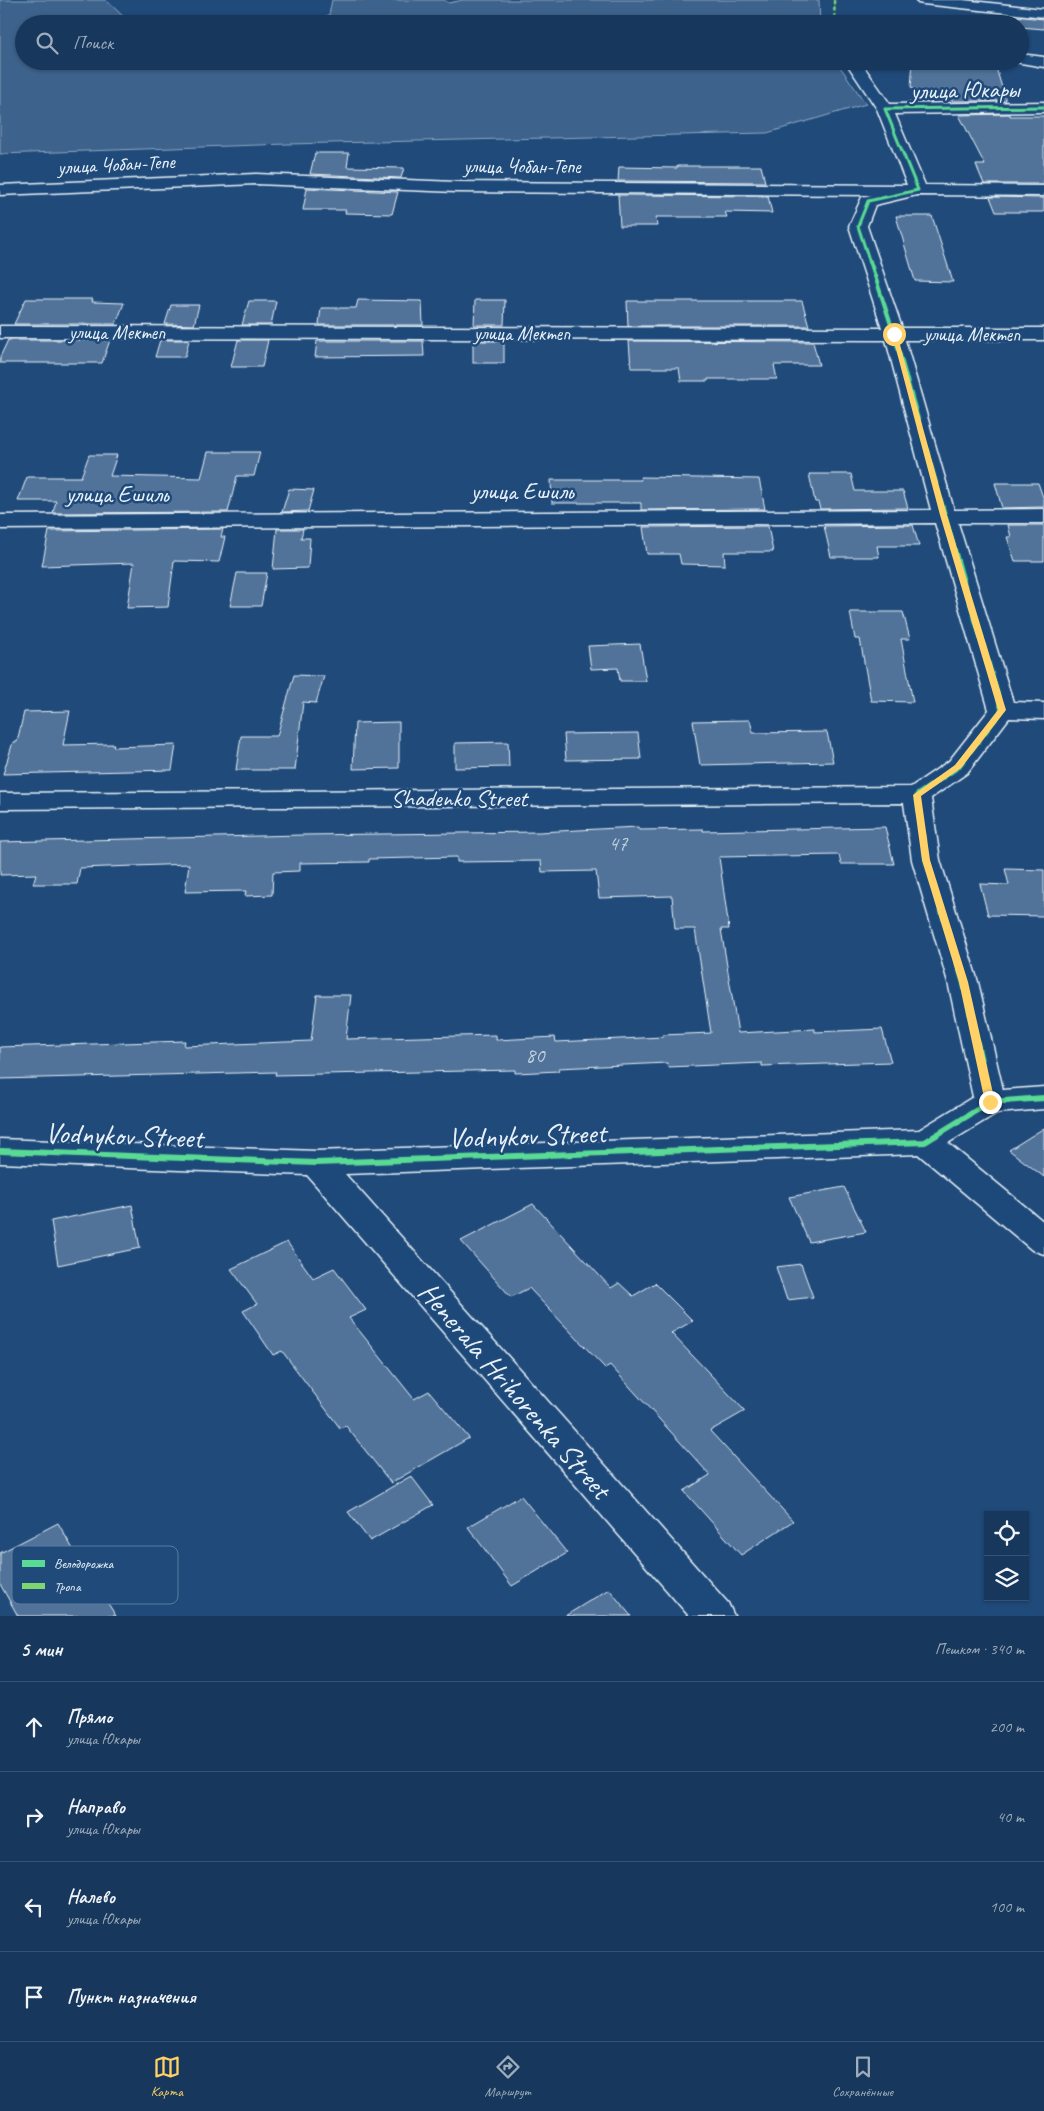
<!DOCTYPE html>
<html lang="ru">
<meta charset="utf-8">
<style>
body{margin:0;font-family:Caveat,sans-serif;background:#244365;color:#f1f3f6}
.controls{position:absolute;right:15px;bottom:15px;display:grid;overflow:hidden;border-radius:0px;box-shadow:0 1px 4px #0004}
.controls button{width:45px;height:45px;display:grid;place-items:center;padding:0;border:0;border-bottom:1px solid #365272;background:#17385c;color:#f1f3f6;font:25px sans-serif}
.stop{position:absolute;width:15px;height:15px;margin:-11px;border:4px solid #ffd166;border-radius:50%;background:#fff}
.stop.end{background:#ffd166;border-color:#fff;box-shadow:0 1px 5px #0008}
.list{margin:0;padding:0;list-style:none}
h2{display:flex;justify-content:space-between;align-items:center;height:65px;margin:0;padding:0 20px;font-size:21px}
h2 small{font-size:16px;font-weight:400;color:#9eacbb}
.list li{display:grid;grid-template-columns:32px 1fr auto;gap:15px;align-items:center;box-sizing:border-box;height:90px;padding:0 20px;border-top:1px solid #365272}
.list b{display:block;font-size:19px;white-space:nowrap}
.list p{margin:0;font-size:16px;white-space:nowrap;color:#9eacbb}
.list em{font-size:16px;font-style:normal;color:#9eacbb}
.icon{flex:none;width:28px;height:28px;fill:none;stroke:currentColor;stroke-width:2;stroke-linecap:round;stroke-linejoin:round}
.map{position:relative;flex:none;width:1044px;height:1616px;overflow:hidden}
.search{position:absolute;background:#17385c;box-shadow:0 1px 4px #0004;left:15px;right:15px;top:15px;height:55px;display:flex;align-items:center;gap:12px;box-sizing:border-box;padding:0 18px;border-radius:28px;color:#9eacbb;font-size:19px}
.sheet{height:425px;background:#17385c}
nav{display:flex;justify-content:space-around;align-items:center;box-sizing:border-box;height:70px;border-top:1px solid #365272;background:#17385c;font-size:14px;color:#9eacbb}
nav a{display:grid;justify-items:center;gap:2px}
nav .on{color:#ffd166}
.map>svg:first-child{display:block}
.green{fill:#3c628c;stroke:#92aac2}
.building{fill:#517399;stroke:#e8f1f8}
.lines{fill:none;stroke-linecap:round;stroke-linejoin:round}
.street-casing{stroke:#e8f1f8;stroke-width:3}
.street{fill:#1f4a7a;fill-rule:evenodd}
.quiet{stroke:#7fd670;stroke-width:2.5;stroke-dasharray:4.5 2.5;stroke-linecap:butt}
.cycleway-far3-casing{stroke:#1f4a7a;stroke-width:5}
.cycleway-far2-casing{stroke:#1f4a7a;stroke-width:6}
.cycleway-far1-casing{stroke:#1f4a7a;stroke-width:8}
.cycleway-casing{stroke:#1f4a7a;stroke-width:9}
.cycleway-far3{stroke:#5adb95;stroke-width:3}
.cycleway-far2{stroke:#5adb95;stroke-width:4}
.cycleway-far1{stroke:#5adb95;stroke-width:5}
.cycleway{stroke:#5adb95;stroke-width:6}
.route{fill:#ffd166}
.labels{text-anchor:middle;stroke-width:5;stroke-linejoin:round;paint-order:stroke}
.far-street-label{font-size:20px;fill:#e8f1f8;stroke:#1f4a7a}
.number-label{font-size:21px;fill:#c2d2e0}
.street-label{font-size:24px;fill:#e8f1f8;stroke:#1f4a7a}
.near-street-label{font-size:29px;fill:#e8f1f8;stroke:#1f4a7a}
.key{fill:#1f4a7a;stroke:#5b7ca0;stroke-width:1}
.key-label{font-size:14px;fill:#e8f1f8}
</style>
<div class="map">
<svg width="1044" height="1616" viewBox="0 0 1044 1616">
<rect width="100%" height="100%" fill="#1f4a7a"/>
<filter id="ink" filterUnits="userSpaceOnUse"><feTurbulence type="fractalNoise" baseFrequency=".02" numOctaves="2"/><feDisplacementMap in="SourceGraphic" scale="10" xChannelSelector="R" yChannelSelector="G"/><feConvolveMatrix kernelMatrix="1 2 1 2 8 2 1 2 1" color-interpolation-filters="sRGB"/></filter>
<g filter="url(#ink)">
<g class="green">
<path d="M0,0H106L127,20L179,24H24V61H836L866,104L767,133L287,144L0,154Z"/>
<path d="M332,0H444L449,3L463,0H819L820,24H296L306,23L329,15Z"/>
</g>
<g class="building">
<path d="M1014,16L1044,19V29L1020,27V24H1009Z"/>
<path d="M913,61H994L1006,101H952L949,95L924,97L911,87Z"/>
<path d="M1010,114V116H1044V184H984L976,165H985L959,115Z"/>
<path d="M315,153H349L347,167L404,168L401,178L310,174Z"/>
<path d="M677,166H761L765,182L618,181L619,167L677,168Z"/>
<path d="M307,188L398,192L392,214L345,213L346,210H303Z"/>
<path d="M618,195L768,196L772,213L725,212L727,217H656L657,226H620Z"/>
<path d="M990,197L1044,198V212H996Z"/>
<path d="M896,216H932L953,282L915,281Z"/>
<path d="M26,299H93L92,302L124,303L116,324H14Z"/>
<path d="M358,300L422,301L423,325H319L321,308H356Z"/>
<path d="M475,300H505L504,325H474Z"/>
<path d="M249,301H276L271,325H242Z"/>
<path d="M627,301H802L809,326H628Z"/>
<path d="M171,305H199L194,325L165,324Z"/>
<path d="M8,340H110L102,363H0V357Z"/>
<path d="M160,340H189L185,357H155Z"/>
<path d="M238,340H268L262,367H231Z"/>
<path d="M317,341H423L424,356L315,357Z"/>
<rect x="473" y="341" width="31" height="22"/>
<path d="M629,341L813,342L819,365H774L777,379H708V381H681L679,368H631Z"/>
<path d="M208,452H260L254,476H237L228,512L53,513L56,501H18L27,477H81L89,455H117L110,476L201,478Z"/>
<path d="M809,474H851L855,491H903L908,508L820,509L818,502H815Z"/>
<path d="M640,477L759,479L765,509L641,510V503H552L551,480H641Z"/>
<path d="M995,483H1038L1044,500V507L1002,508Z"/>
<path d="M289,489L314,490L308,511L282,512Z"/>
<path d="M913,525L919,546H877L879,557H831L824,526Z"/>
<path d="M1008,525H1044V561H1015L1007,537H1011Z"/>
<path d="M768,526L773,552H724L725,565L681,564L679,554H647L643,527Z"/>
<path d="M223,529L221,537H225L219,562L174,561L168,607L127,608L134,563L42,566L49,531Z"/>
<path d="M277,529H303L301,538H310L308,568L273,569Z"/>
<path d="M237,573H267L261,606H230Z"/>
<path d="M850,612H903L910,639H901L913,702L871,701L860,639H855Z"/>
<path d="M640,644L646,681H620L618,668L591,669L588,646Z"/>
<path d="M294,675L324,676L316,703L303,702L295,770H236L241,736H277Z"/>
<path d="M70,711L63,745L114,744L113,747L176,745L172,770L3,774L13,742H17L24,712Z"/>
<path d="M750,720L753,733L827,732L833,762L700,765L693,721Z"/>
<path d="M399,722V768L353,769L355,723Z"/>
<path d="M638,733L641,759L566,760L564,734Z"/>
<path d="M508,742L509,767L455,768V743Z"/>
<path d="M638,827L639,830L703,829V831L885,827L894,864H841L839,855L719,857L729,929H721L738,1033L815,1029V1032L882,1029L891,1062L762,1066V1063L668,1067L667,1063L558,1068L559,1071L515,1073V1070L275,1075L276,1072L0,1079V1047L185,1041L184,1046L311,1041L317,995H351L346,1039L496,1035V1040L555,1037L556,1042L663,1037L662,1035L711,1033L695,929H675L672,896L599,898L596,871L542,872L541,861L457,862V857L369,859V862L300,863V871L273,872L272,895L245,896L246,891L185,892L189,864L80,868L77,884H33L36,874L0,875V842L302,835L539,832Z"/>
<path d="M1005,869L1044,870V916L988,915L980,884L1009,885Z"/>
<path d="M1044,1128V1177L1009,1150Z"/>
<path d="M844,1187L866,1232L809,1242L789,1197Z"/>
<path d="M533,1204L611,1288L619,1283L633,1296L655,1283L693,1321L671,1333L745,1411L710,1431L793,1521L741,1555L684,1491L710,1475L610,1365L605,1368L529,1288L511,1297L461,1241Z"/>
<path d="M132,1205L140,1248L58,1265L51,1221Z"/>
<path d="M287,1242L313,1278L334,1268L366,1310L349,1318L414,1399L429,1391L469,1438L391,1483L346,1426L340,1428L282,1351L273,1355L243,1311L257,1304L231,1269Z"/>
<path d="M801,1264L813,1297L787,1300L776,1267Z"/>
<path d="M411,1476L433,1505L370,1541L348,1512Z"/>
<path d="M521,1496L567,1553L512,1586L468,1527Z"/>
<path d="M58,1523L93,1584L95,1583L116,1616H18L0,1584V1553Z"/>
<path d="M609,1589L631,1616H565Z"/>
</g>
<g class="lines">
<defs>
<g id="street">
<path d="M916,0H963L1044,9V17L923,4L918,3Z"/>
<path d="M1020,54L1044,57V67L1015,62L1020,61Z"/>
<path d="M845,61H860L890,104L1044,102V112L895,114L925,185L1044,186V196L917,195L875,205L867,226L902,328H1044V340H905L954,510L1044,509V523H958L1013,702L1044,703V719L1009,718L967,773L931,798L940,860L978,982L1003,1090L1044,1087V1109L997,1113L948,1143L1044,1222V1254L1032,1250L918,1154L345,1174L728,1603L734,1616H689L307,1175L0,1163V1139L316,1151L919,1130L973,1097L948,982L912,860L904,803L0,809V793L911,787L949,761L989,710L935,523L0,529V515L931,510L886,340L0,338V326L882,328L849,226L862,197L871,195L456,192L256,184L0,195V185L256,174L456,182L907,185L877,109Z"/>
</g>
</defs>
<use href="#street" class="street-casing"/>
<use href="#street" class="street"/>
<path class="quiet" d="M834,0L835,24"/>
<defs>
<path id="cycleway-far3" d="M870,263L858,226L868,201L918,190L885,109L1044,107"/>
<path id="cycleway-far2" d="M870,261L894,334L970,603"/>
<path id="cycleway-far1" d="M970,601L1002,710L958,767L917,795L926,860L963,982L977,1044"/>
<g id="cycleway">
<path d="M977,1043L990,1102"/>
<path d="M0,1151L316,1163L925,1142L990,1102L1044,1098"/>
</g>
</defs>
<use href="#cycleway-far3" class="cycleway-far3-casing"/>
<use href="#cycleway-far2" class="cycleway-far2-casing"/>
<use href="#cycleway-far1" class="cycleway-far1-casing"/>
<use href="#cycleway" class="cycleway-casing"/>
<use href="#cycleway-far3" class="cycleway-far3"/>
<use href="#cycleway-far2" class="cycleway-far2"/>
<use href="#cycleway-far1" class="cycleway-far1"/>
<use href="#cycleway" class="cycleway"/>
</g>
</g>
<path class="route" d="M894,332L897,334L947,515L1006,710L961,768L921,796L930,860L968,982L995,1102L990,1106L985,1102L959,982L922,860L913,795L955,765L998,710L940,515L892,334Z"/>
<g class="labels">
<g class="far-street-label">
<text transform="translate(116 164) rotate(-3)" y="7">улица Чобан-Тепе</text>
<text x="522" y="173">улица Чобан-Тепе</text>
<text x="117" y="339">улица Мектеп</text>
<text x="522" y="340">улица Мектеп</text>
<text x="972" y="341">улица Мектеп</text>
</g>
<g class="number-label">
<text x="618" y="850">47</text>
<text x="535" y="1062">80</text>
</g>
<g class="street-label">
<text transform="translate(965 90) rotate(-1)" y="8">улица Юкары</text>
<text x="522" y="499">улица Ешиль</text>
<text x="117" y="502">улица Ешиль</text>
<text x="459" y="806">Shadenko Street</text>
</g>
<g class="near-street-label">
<text transform="translate(124 1135) rotate(2)" y="10">Vodnykov Street</text>
<text transform="translate(527 1135) rotate(-2)" y="10">Vodnykov Street</text>
<text transform="translate(515 1390) rotate(49)" y="10">Henerala Hrihorenka Street</text>
</g>
</g>
<rect x="12" y="1546" width="166" height="58" rx="8" class="key"/>
<rect x="22" y="1560" width="23" height="7" fill="#5adb95"/>
<rect x="22" y="1583" width="23" height="6" fill="#7fd670"/>
<g class="key-label">
<text x="54" y="1568">Велодорожка</text>
<text x="54" y="1591">Тропа</text>
</g>
</svg>
<div class="controls">
<button><svg class="icon" aria-label="locate" viewBox="0 0 24 24"><circle cx="12" cy="12" r="6"/><path d="M12 2v4M12 18v4M2 12h4M18 12h4"/></svg></button>
<button><svg class="icon" aria-label="layers" viewBox="0 0 24 24"><path d="M12 4l9 5-9 5-9-5zM3 14l9 5 9-5"/></svg></button>
</div>
<div class="stop" style="left:894px;top:334px"></div>
<div class="stop end" style="left:990px;top:1102px"></div>
<div class="search"><svg class="icon" aria-label="search" viewBox="0 0 24 24"><circle cx="10" cy="10" r="6"/><path d="M15 15l6 6"/></svg>Поиск</div>
</div>
<section class="sheet">
<h2>5 мин<small>Пешком · 340 m</small></h2>
<ul class="list">
<li><svg class="icon" aria-label="ahead" viewBox="0 0 24 24"><path d="M12 20V5M6 11l6-6 6 6"/></svg><div><b>Прямо</b><p>улица Юкары</p></div><em>200 m</em></li>
<li><svg class="icon" aria-label="right" viewBox="0 0 24 24"><path d="M7 20v-9h11M14 6l5 5-5 5"/></svg><div><b>Направо</b><p>улица Юкары</p></div><em>40 m</em></li>
<li><svg class="icon" aria-label="left" viewBox="0 0 24 24"><path d="M17 20v-9H6M10 6l-5 5 5 5"/></svg><div><b>Налево</b><p>улица Юкары</p></div><em>100 m</em></li>
<li><svg class="icon" aria-label="arrive" viewBox="0 0 24 24"><path d="M6 21V4h12l-3 4 3 4H6"/></svg><div><b>Пункт назначения</b></div></li>
</ul>
</section>
<nav>
<a class="on"><svg class="icon" aria-label="map" viewBox="0 0 24 24"><path d="M3 6l6-2 6 2 6-2v14l-6 2-6-2-6 2zM9 4v14M15 6v14"/></svg>Карта</a>
<a><svg class="icon" aria-label="directions" viewBox="0 0 24 24"><path d="M12 3l9 9-9 9-9-9zM9 14v-3h6M13 9l2 2-2 2"/></svg>Маршрут</a>
<a><svg class="icon" aria-label="saved" viewBox="0 0 24 24"><path d="M7 4h10v16l-5-4-5 4z"/></svg>Сохранённые</a>
</nav>
